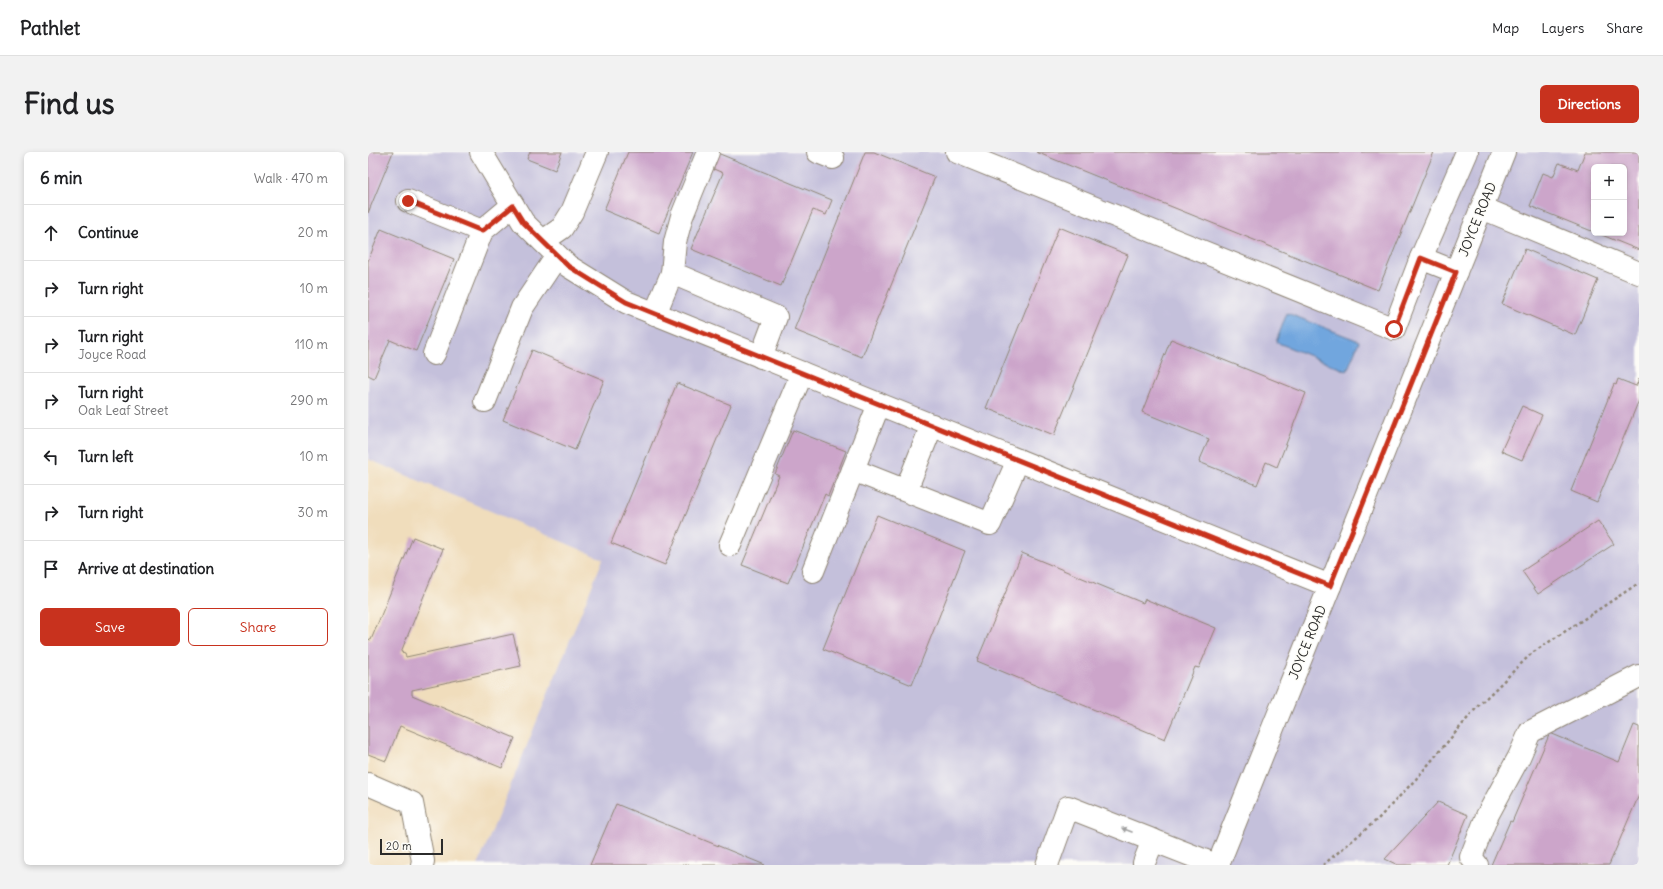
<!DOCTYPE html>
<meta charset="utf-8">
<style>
body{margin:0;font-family:Delius,sans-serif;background:#f2f2f2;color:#202124}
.controls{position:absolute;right:12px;top:12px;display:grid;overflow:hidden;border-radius:6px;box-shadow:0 2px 6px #0003}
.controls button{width:36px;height:36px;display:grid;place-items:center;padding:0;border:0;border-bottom:1px solid #e0e0e0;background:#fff;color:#202124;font:20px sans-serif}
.scale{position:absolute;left:12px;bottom:10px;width:63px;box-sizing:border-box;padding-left:4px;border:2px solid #2b2b2b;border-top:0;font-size:11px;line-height:14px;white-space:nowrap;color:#2b2b2b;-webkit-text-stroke:3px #fdfcf7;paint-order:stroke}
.stop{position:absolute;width:12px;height:12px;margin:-9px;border:3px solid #c8321e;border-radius:50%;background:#fff}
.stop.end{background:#c8321e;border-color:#fff;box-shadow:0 1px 4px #0008}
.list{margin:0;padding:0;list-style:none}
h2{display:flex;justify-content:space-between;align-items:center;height:52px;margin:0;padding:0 16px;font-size:17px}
h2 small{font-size:13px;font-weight:400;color:#757577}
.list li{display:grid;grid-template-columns:26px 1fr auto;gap:12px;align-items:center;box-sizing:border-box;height:56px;padding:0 16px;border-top:1px solid #e0e0e0}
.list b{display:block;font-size:15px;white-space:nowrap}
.list p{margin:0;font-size:13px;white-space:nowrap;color:#757577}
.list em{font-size:13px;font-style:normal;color:#757577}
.actions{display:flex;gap:8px;padding:12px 16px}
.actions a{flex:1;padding:9px 0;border:1px solid #c8321e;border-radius:6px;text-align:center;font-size:14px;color:#c8321e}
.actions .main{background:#c8321e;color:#fff}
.icon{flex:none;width:22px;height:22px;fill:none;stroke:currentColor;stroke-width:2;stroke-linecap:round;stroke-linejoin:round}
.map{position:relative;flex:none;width:1271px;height:713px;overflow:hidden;border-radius:6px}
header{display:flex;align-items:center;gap:24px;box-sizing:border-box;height:56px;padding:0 20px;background:#fff;border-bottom:1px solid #e0e0e0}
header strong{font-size:19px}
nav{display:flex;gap:22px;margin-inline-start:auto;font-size:14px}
.intro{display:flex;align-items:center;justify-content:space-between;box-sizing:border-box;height:96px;padding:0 24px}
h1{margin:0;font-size:28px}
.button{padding:10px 18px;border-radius:6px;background:#c8321e;color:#fff;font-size:14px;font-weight:700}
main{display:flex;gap:24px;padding:0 24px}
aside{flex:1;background:#fff;border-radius:6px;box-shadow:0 2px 6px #0003}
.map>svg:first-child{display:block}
.industrial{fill:#c4c0db;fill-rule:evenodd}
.water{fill:#71a6de;stroke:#4e6884}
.building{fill:#cca5ca}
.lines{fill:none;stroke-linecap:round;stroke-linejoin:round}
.minor-casing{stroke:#8e8474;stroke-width:24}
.path{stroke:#8e8474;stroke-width:2.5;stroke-dasharray:3 3;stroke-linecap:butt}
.minor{stroke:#fff;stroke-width:22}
.oneway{fill:#a0a0a0}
.route{stroke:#c8321e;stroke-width:5}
.labels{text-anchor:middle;stroke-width:3;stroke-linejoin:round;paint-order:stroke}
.street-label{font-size:13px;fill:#2b2b2b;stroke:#fdfcf7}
</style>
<header>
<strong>Pathlet</strong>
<nav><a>Map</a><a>Layers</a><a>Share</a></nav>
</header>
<div class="intro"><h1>Find us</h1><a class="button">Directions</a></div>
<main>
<aside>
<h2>6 min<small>Walk · 470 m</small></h2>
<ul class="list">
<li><svg class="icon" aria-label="ahead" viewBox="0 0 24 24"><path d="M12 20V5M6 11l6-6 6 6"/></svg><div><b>Continue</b></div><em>20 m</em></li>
<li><svg class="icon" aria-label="right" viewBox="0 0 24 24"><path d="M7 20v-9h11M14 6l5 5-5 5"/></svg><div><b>Turn right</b></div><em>10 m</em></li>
<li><svg class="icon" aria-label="right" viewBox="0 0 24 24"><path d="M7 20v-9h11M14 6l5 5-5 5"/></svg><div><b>Turn right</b><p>Joyce Road</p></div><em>110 m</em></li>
<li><svg class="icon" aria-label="right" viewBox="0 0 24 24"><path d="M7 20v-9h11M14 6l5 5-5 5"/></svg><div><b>Turn right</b><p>Oak Leaf Street</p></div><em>290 m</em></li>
<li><svg class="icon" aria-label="left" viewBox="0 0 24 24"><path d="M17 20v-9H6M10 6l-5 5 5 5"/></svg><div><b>Turn left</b></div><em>10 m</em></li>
<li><svg class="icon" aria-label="right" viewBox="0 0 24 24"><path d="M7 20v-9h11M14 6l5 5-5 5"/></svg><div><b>Turn right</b></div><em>30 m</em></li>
<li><svg class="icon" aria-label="arrive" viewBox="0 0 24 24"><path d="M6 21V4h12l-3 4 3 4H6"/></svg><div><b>Arrive at destination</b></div></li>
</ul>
<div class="actions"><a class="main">Save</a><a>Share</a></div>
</aside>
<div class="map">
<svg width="1271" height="713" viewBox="0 0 1271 713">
<rect width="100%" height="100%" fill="#fdfcf7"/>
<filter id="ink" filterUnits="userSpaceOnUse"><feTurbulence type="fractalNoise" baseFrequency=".025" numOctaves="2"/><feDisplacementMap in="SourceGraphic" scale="8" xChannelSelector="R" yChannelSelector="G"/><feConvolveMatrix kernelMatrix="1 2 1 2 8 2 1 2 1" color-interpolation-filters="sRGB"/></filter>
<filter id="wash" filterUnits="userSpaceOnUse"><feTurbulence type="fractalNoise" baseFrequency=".012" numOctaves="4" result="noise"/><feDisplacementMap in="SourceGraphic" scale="16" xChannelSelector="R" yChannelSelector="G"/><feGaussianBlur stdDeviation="0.9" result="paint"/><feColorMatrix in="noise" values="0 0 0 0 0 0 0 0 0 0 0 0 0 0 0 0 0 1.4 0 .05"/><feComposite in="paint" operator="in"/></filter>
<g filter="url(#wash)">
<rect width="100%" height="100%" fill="#f0ddbc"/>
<path class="industrial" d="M0,0H1271V713H110L235,407L0,307ZM1226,15H1256V81H1226Z"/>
<path class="water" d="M919,161L991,189L979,219L908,190Z"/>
<g id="blocks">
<g class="building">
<path d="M0,0H25L0,61Z"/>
<path d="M162,0H194L187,18L159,7Z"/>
<path d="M260,0H325L291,81L236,58Z"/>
<path d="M347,0L464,48L458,63L445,58L413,134L323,97L355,21L341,15Z"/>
<path d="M497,0H506L567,25L494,205L426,178Z"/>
<path d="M668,0H1066L1010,138Z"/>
<path d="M1217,0H1271V98L1229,81H1256V15H1226V80L1162,54L1175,21L1185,25L1191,11L1210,18Z"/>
<path d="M691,75L760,103L686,283L618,256Z"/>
<path d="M13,77L86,107L48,199L22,188L6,226L0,223V109Z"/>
<path d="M1157,97L1230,128L1207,183L1134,152Z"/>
<path d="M803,187L938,241L909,315L898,310L889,333L831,310L841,287L774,260Z"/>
<path d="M164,198L236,228L207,298L135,268Z"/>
<path d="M1250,227L1268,234L1271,227V248L1229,350L1203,339L1246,232L1248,233Z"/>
<path d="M309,231L363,253L297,413L243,391Z"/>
<path d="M1154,254L1174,263L1154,308L1133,299Z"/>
<path d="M425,278L478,299L460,344L457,342L420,431L374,413L411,324L407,322Z"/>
<path d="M509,363L597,399L544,533L455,497Z"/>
<path d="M1230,369L1246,392L1170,442L1154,419Z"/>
<path d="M45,385L75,397L33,500L37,501L38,505L145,482L153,514L44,538V543L147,586L134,616L32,574L18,609L0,602V487L3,488Z"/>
<path d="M654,401L775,451L777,447L848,476L831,516L827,515L797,587L609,509Z"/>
<path d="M1266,573L1271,575V643L1241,713H1123L1142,669L1144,670L1182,581L1251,610Z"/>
<path d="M1070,650L1100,663L1079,713H1030L1017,707Z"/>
<path d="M248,652L397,713H222Z"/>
</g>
</g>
</g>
<g filter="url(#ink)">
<use href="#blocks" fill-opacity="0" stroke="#8e8474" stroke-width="1"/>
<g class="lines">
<defs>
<g id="minor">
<path d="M113,0L155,70L200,114L258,150L962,434"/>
<path d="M450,0L465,6"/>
<path d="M589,0L1026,177L1053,106L1088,120"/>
<path d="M40,49L114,79L145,53"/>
<path d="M1114,56L1271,121"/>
<path d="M175,89L194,76L204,60L229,0"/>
<path d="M1053,106L1099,0"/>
<path d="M304,121L307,90L314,64L340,0"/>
<path d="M287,162L304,121L408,165L393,205"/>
<path d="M66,202L114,79"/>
<path d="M117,249L154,156L189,104"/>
<path d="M485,318L622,372L650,308"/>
<path d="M538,338L564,273"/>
<path d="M362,393L434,221"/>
<path d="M445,419L511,252"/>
<path d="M0,632L44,651L55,709L54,713"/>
<path d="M776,711L785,688"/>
<path d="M679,713L700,655L848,713"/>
<path d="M850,713L1136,0"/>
<path d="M1109,713L1103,705L1119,664L1151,605L1162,580L1271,524"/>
</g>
</defs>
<use href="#minor" class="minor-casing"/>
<path class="path" d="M955,713L1010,667L1048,627L1110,554L1164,501L1271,431"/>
<use href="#minor" class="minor"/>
</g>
<defs><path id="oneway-solid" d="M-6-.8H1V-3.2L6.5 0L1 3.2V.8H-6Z"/></defs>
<use class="oneway" href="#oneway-solid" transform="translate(759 678) rotate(-159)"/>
</g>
<g class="lines" filter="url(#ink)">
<path class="route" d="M40,49L114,79L145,54L155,70L200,114L258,150L962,434L1088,120L1053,106L1026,177"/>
</g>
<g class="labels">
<g class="street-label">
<text transform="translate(1109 67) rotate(-68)" y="5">JOYCE ROAD</text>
<text transform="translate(939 490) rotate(-68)" y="5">JOYCE ROAD</text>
</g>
</g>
</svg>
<div class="controls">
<button>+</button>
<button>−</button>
</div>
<div class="scale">20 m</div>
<div class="stop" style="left:1026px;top:177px"></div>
<div class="stop end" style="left:40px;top:49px"></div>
</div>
</main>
